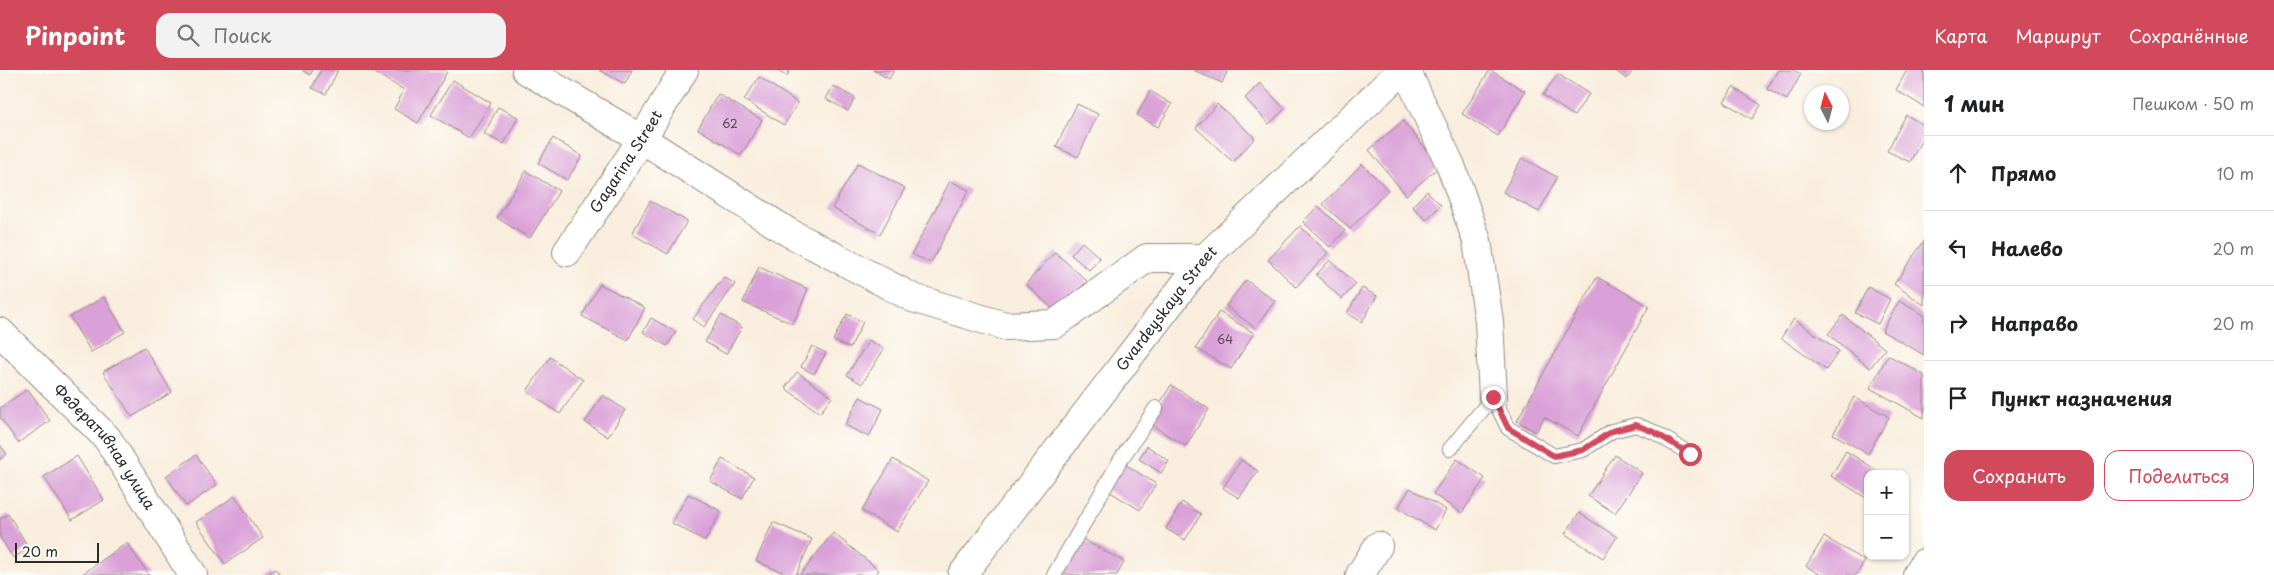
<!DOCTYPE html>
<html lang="ru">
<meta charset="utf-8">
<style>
body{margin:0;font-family:"Playpen Sans",sans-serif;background:#f2f2f2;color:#202124}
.controls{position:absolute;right:15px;bottom:15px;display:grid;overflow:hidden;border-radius:10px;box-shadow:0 1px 4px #0004}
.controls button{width:45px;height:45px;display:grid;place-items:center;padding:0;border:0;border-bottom:1px solid #e0e0e0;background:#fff;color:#202124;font:25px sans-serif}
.compass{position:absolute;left:1804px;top:15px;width:45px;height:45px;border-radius:50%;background:#fff;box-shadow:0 1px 4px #0004;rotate:354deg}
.scale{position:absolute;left:15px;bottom:12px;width:84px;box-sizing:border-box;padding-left:5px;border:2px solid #2b2b2b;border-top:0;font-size:14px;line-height:18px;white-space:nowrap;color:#2b2b2b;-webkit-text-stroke:4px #fdfcf7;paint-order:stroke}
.stop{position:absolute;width:15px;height:15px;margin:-11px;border:4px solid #d1495b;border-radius:50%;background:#fff}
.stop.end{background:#d1495b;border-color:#fff;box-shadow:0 1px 5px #0008}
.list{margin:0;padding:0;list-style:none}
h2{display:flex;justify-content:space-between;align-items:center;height:65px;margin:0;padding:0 20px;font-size:21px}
h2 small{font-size:16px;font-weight:400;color:#757577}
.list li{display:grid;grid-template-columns:32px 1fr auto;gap:15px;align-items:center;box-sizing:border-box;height:75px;padding:0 20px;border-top:1px solid #e0e0e0}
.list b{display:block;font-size:19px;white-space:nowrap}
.list em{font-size:16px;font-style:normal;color:#757577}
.actions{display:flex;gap:10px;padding:15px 20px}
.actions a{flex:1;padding:11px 0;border:1px solid #d1495b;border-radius:15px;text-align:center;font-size:18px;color:#d1495b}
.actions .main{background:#d1495b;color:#fff}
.icon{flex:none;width:28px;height:28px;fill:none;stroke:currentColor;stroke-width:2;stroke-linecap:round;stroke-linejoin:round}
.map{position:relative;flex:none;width:1924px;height:505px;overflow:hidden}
header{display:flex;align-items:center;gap:30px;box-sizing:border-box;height:70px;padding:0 25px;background:#d1495b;color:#fff}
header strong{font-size:24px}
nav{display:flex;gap:28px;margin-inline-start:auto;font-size:18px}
.search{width:350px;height:45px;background:#f2f2f2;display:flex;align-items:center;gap:12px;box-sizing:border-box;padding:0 18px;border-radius:15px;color:#757577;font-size:19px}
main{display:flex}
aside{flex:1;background:#fff}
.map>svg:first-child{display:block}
.building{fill:#daa1d8}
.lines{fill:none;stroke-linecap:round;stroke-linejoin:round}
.lane-casing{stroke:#928c84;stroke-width:16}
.street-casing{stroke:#928c84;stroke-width:30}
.secondary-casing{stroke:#928c84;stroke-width:30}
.lane{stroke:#fff;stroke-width:14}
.street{stroke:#fff;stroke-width:28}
.secondary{stroke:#fff;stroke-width:28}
.route{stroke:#d1495b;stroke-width:6}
.labels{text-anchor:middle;stroke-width:4.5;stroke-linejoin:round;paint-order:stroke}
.number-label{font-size:12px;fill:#574856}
.street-label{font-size:15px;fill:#2b2b2b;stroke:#fdfcf7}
</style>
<header>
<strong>Pinpoint</strong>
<div class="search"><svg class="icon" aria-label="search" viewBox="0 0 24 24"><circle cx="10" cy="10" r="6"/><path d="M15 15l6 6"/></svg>Поиск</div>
<nav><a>Карта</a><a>Маршрут</a><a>Сохранённые</a></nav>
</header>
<main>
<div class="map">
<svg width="1924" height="505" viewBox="0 0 1924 505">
<rect width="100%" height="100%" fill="#fdfcf7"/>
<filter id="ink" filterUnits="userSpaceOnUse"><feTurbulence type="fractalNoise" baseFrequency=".02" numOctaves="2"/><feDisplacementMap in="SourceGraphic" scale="10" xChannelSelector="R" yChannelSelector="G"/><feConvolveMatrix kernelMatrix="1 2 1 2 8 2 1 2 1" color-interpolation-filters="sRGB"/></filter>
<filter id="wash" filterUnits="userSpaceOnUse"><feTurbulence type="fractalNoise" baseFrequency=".0096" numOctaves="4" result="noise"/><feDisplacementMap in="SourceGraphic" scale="20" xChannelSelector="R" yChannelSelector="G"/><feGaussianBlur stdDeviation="1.12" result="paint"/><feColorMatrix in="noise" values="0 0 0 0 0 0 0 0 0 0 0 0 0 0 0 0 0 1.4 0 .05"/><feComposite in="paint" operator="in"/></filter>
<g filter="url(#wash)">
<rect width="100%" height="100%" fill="#f9eddd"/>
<g id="blocks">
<g class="building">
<path d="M302,0H313L310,5Z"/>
<path d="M321,0H338L326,24L312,18Z"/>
<path d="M370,0H444L447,2L418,53L394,39L404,20Z"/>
<path d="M599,0H632L625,14Z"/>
<path d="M775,0H790L787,6Z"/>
<path d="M873,0H894L889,9Z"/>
<path d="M1193,0H1228L1222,13Z"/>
<path d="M1490,0L1525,21L1498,66L1462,44Z"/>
<path d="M1614,0H1633L1627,9Z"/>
<path d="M1778,0H1793L1801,4L1787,30L1767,19Z"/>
<path d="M1907,0H1924V37L1896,20Z"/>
<path d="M1558,4L1589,24L1574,46L1543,25Z"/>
<path d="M759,7L798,33L784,55L744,30Z"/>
<path d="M453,10L491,33L469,68L431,45Z"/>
<path d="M1260,13L1285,39L1269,54L1245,28Z"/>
<path d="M833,16L855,28L848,41L826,29Z"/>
<path d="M1733,17L1761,35L1752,49L1724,32Z"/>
<path d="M1150,21L1172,34L1158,57L1137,45Z"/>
<path d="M718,24L762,50L741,85L698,59Z"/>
<path d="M1077,34L1098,44L1078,87L1056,77Z"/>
<path d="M1217,34L1255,68L1233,92L1196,58Z"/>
<path d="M498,37L518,47L504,74L484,64Z"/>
<path d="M1906,45L1924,55V66L1910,92L1887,81Z"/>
<path d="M1403,51L1440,96L1406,125L1369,80Z"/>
<path d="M553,68L582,86L567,110L538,93Z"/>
<path d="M1522,88L1557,107L1539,142L1503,122Z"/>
<path d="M858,93L905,118L880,164L832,138Z"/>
<path d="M1362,94L1388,120L1350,159L1323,134Z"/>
<path d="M526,101L559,121L530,168L497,148Z"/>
<path d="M950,111L969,120L931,193L912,184Z"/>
<path d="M1427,121L1441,135L1426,150L1412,136Z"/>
<path d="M650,131L687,151L668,184L632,164Z"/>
<path d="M1318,136L1345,161L1330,177L1303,152Z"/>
<path d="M1300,156L1328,183L1296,217L1268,190Z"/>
<path d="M1924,171V235L1894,214Z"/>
<path d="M1082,172L1100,188L1089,200L1071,185Z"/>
<path d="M1055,182L1087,211L1057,243L1026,214Z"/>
<path d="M1330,190L1356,214L1342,229L1316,205Z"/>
<path d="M759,197L808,219L793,254L743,232Z"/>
<path d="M724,207L735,214L704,257L693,249Z"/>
<path d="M1597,207L1649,236L1578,366L1544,347L1536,362L1517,351Z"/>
<path d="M1246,210L1275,231L1255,258L1226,236Z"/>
<path d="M600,214L645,238L628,270L582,246Z"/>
<path d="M1868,217L1890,229L1878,254L1855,243Z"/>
<path d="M1362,218L1377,226L1362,252L1347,243Z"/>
<path d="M104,227L125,262L91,282L70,247Z"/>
<path d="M1899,231L1924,245V285L1882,261Z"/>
<path d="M1219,242L1254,263L1231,299L1196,278Z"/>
<path d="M847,244L863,252L850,278L833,270Z"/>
<path d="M721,245L742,257L726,284L705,272Z"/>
<path d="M1843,245L1885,279L1870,298L1828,264Z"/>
<path d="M651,248L676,262L667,276L643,262Z"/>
<path d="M1794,249L1839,281L1826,300L1781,268Z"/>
<path d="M869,270L884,279L862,314L847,305Z"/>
<path d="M812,276L826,283L814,304L801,297Z"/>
<path d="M144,277L172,322L132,347L103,302Z"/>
<path d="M1888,285L1924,305V348L1870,318Z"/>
<path d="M550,287L583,310L560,344L527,321Z"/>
<path d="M797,302L832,327L820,343L785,318Z"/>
<path d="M1171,315L1209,339L1186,376L1148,353Z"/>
<path d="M28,319L50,351L18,373L0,347V338Z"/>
<path d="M603,325L625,340L608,367L585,352Z"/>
<path d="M860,327L883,339L869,367L845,355Z"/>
<path d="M1854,327L1889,347L1868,384L1833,364Z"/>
<path d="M0,375L7,384L0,390Z"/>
<path d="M1147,376L1169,391L1161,403L1139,389Z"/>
<path d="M1846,381L1883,404H1868V429L1831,406Z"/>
<path d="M196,385L217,415L186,436L166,406Z"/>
<path d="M1615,385L1642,403L1615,443L1588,426Z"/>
<path d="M77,386L104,430L72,450L44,407Z"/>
<path d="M722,389L754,407L742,429L710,411Z"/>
<path d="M893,389L928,411L897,462L862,441Z"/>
<path d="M1457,389L1485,408L1462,443L1433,424Z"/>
<path d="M1241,390L1258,401L1239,428L1223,418Z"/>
<path d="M1123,393L1156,414L1140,440L1107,420Z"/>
<path d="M1410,418L1446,440L1435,460L1398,438Z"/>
<path d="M688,424L721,441L705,471L672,453Z"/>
<path d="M235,426L263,468L225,494L196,452Z"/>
<path d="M1182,432L1201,444L1185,470L1166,459Z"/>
<path d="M1579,443L1617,467L1603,488L1565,464Z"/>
<path d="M8,444L29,478L13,488L0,467V449Z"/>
<path d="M773,452L812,469L796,505H789L756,491Z"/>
<path d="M833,463L879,500L875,505H800Z"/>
<path d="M1079,467L1124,492L1117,505H1068L1060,500Z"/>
<path d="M1824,467L1865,491L1856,505H1821L1806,496Z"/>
<path d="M127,473L149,505H81Z"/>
<path d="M275,499L280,505H266Z"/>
</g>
</g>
</g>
<g filter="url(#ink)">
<use href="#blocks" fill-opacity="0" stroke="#928c84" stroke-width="1"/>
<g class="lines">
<defs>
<g id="lane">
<path d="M1450,379L1493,327L1508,358L1554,386L1583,380L1612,361L1636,355L1654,362L1690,384"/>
<path d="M1054,505L1121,389L1156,338"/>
</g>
<g id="street">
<path d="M526,0L642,69L788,162L913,228L1005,256L1055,254L1147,188H1205"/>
<path d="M1406,0L1451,96L1477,171L1489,251L1493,327"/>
<path id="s1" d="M567,182L642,69L684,0"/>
<path id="s2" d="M0,262L107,368L193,505"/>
<path d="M1360,505L1378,476"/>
<path d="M1917,505L1924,493"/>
</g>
<g id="secondary">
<path id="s3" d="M962,505L1205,188L1402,0"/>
</g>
</defs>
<use href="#lane" class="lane-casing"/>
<use href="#street" class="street-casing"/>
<use href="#secondary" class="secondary-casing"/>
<use href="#lane" class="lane"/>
<use href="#street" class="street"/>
<use href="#secondary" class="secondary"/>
</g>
</g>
<g class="lines" filter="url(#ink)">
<path class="route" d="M1493,327L1508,358L1554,386L1583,380L1612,361L1636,355L1654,362L1690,384"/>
</g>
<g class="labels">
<g class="number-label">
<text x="730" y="58">62</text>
<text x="1225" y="274">64</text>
</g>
<g class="street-label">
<text dy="5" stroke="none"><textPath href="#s1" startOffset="108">Gagarina Street</textPath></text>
<text dy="5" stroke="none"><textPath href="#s3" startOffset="336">Gvardeyskaya Street</textPath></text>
<text dy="5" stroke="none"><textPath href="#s2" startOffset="156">Федеративная улица</textPath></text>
</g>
</g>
</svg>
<div class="controls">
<button>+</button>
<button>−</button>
</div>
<svg class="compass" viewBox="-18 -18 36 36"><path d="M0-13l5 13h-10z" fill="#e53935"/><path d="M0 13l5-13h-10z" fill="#757577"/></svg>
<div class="scale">20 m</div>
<div class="stop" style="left:1690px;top:384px"></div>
<div class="stop end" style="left:1493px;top:327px"></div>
</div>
<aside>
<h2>1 мин<small>Пешком · 50 m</small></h2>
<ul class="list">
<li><svg class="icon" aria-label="ahead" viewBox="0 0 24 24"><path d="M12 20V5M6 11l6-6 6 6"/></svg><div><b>Прямо</b></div><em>10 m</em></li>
<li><svg class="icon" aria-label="left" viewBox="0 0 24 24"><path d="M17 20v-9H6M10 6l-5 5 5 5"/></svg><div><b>Налево</b></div><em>20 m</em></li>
<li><svg class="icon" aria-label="right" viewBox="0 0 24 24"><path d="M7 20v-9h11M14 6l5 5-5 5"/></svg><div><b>Направо</b></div><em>20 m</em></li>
<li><svg class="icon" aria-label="arrive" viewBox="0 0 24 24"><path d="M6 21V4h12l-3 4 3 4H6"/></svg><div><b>Пункт назначения</b></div></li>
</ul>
<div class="actions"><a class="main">Сохранить</a><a>Поделиться</a></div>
</aside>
</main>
